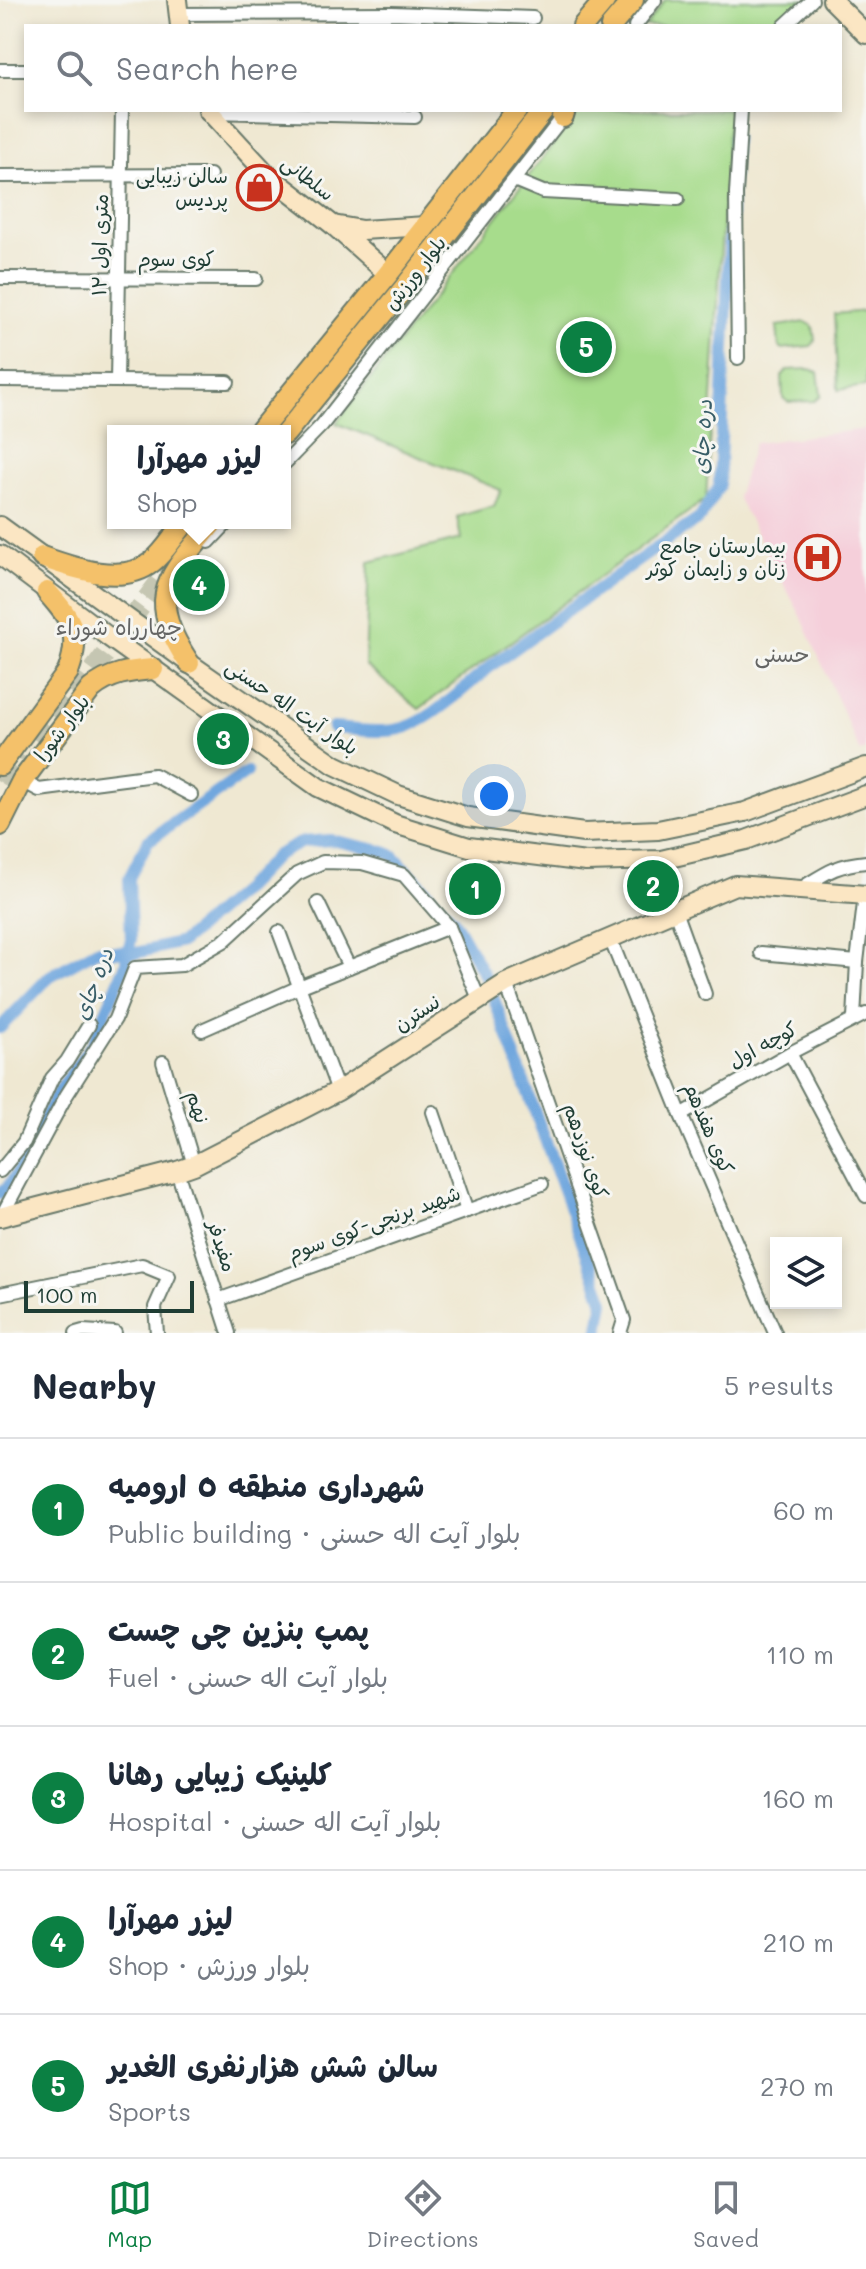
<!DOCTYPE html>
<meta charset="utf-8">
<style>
body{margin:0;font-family:Mali,"Playpen Sans Arabic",sans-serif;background:#f6f6f7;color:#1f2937}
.controls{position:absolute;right:24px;bottom:24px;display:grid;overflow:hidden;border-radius:0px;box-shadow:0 4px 12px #0003}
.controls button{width:72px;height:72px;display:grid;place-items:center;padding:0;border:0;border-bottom:2px solid #e0e1e3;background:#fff;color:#1f2937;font:40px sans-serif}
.scale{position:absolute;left:24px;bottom:20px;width:170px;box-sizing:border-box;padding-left:8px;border:4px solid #1f3d34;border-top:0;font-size:22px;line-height:28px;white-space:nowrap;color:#1f3d34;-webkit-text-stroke:6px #f6f6f2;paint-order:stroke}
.you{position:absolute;left:494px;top:796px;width:28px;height:28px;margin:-20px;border:6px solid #fff;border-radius:50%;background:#1a73e8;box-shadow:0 0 0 12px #1a73e833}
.badge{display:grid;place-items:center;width:52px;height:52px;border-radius:50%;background:#0b8043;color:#fff;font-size:26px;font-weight:700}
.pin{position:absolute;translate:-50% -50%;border:4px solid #fff;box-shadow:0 2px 8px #0006}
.popup{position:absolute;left:107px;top:425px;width:184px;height:104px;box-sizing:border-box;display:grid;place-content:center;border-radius:0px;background:#fff;filter:drop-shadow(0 2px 6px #0005);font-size:26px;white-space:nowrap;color:#747a83}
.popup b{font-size:30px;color:#1f2937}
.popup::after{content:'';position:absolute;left:50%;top:100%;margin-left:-16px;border:16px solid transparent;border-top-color:#fff}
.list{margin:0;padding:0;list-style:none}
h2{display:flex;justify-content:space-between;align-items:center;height:104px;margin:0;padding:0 32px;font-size:34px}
h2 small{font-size:26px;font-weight:400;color:#747a83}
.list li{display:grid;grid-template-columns:52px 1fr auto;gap:24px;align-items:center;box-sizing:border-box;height:144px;padding:0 32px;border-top:2px solid #e0e1e3}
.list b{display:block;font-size:30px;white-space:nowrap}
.list p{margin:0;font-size:26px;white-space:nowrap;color:#747a83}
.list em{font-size:26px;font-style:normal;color:#747a83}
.icon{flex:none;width:44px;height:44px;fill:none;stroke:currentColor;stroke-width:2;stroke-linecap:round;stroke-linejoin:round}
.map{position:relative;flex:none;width:866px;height:1333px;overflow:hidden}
.search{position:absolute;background:#fff;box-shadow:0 4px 12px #0003;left:24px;right:24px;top:24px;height:88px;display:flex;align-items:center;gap:20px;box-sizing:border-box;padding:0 28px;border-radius:0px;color:#747a83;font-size:30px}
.sheet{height:824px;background:#fff}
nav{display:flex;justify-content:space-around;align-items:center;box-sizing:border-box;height:112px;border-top:2px solid #e0e1e3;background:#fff;font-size:22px;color:#747a83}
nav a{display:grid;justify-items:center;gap:4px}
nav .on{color:#0b8043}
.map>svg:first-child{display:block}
.built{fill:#f5cfda}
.grass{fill:#a7dc8c;stroke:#638c60;stroke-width:2}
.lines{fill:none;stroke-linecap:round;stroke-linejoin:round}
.canal{stroke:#71a7de;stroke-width:12}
.primary-tunnel{stroke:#c5c6b2;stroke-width:20;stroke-dasharray:20 10;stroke-linecap:butt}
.street-casing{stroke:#68796b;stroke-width:16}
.secondary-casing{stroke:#68796b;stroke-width:22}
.primary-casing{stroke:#68796b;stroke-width:24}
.street{stroke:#fff;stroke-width:12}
.secondary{stroke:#fbe6c3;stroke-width:18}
.primary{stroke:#f4c16a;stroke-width:20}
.labels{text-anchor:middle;stroke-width:6;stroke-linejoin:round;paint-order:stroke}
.poi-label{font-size:20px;fill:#1f3d34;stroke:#f6f6f2;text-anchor:end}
.street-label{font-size:20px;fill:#1f3d34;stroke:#f6f6f2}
.water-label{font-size:22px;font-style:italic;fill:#385d67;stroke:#f6f6f2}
.neighbourhood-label{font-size:22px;fill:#646564;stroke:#f6f6f2}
</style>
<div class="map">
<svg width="866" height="1333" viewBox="0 0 866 1333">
<rect width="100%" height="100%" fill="#f6f6f2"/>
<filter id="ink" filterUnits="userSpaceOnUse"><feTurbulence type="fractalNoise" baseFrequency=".0125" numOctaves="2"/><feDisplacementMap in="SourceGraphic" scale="16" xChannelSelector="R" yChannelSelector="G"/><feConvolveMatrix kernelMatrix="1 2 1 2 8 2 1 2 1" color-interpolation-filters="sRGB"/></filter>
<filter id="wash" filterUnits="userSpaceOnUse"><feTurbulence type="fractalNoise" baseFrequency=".006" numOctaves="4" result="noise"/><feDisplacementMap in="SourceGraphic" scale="32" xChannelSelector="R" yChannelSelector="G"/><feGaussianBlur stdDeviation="1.8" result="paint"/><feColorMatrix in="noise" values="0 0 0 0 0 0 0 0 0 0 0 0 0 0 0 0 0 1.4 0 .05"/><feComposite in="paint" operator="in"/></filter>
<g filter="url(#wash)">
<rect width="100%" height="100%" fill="#efe8d2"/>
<path class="built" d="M866,429V750L860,752L801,616L737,497L754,443Z"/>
<g class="grass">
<path d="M665,0H803L774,26H645Z"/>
<path d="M580,110H733L728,130L706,499L419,709L365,665L369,562L461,539L457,517L494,506L501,490L336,423Z"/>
<path d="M866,311V386L838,390L834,314Z"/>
<path d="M806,322L813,326L815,341L811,346L781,349L779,347L777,326Z"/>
<path d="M810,369L818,372L821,395L815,401L788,402L783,398L782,376L787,370Z"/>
</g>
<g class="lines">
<g class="canal">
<path d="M333,728C358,729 389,736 412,725C440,713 470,682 495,663C563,614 630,565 700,518L719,486L734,138"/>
<path d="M494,999L604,1302L598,1333"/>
<path d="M0,1028L50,976L97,950L136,953L182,942L245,888L277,855L302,842L331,840L382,851L394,856L453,919L486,978"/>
<path d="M0,1193L10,1184L27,1157L54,1098L92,1044L125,966L131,939L129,878L148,841L247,772"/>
</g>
</g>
</g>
<g filter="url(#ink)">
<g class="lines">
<g class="primary-tunnel">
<path d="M39,743L175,561"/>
<path d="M0,782L19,753"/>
</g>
<defs>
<g id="street">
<path d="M178,14L392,13L533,18"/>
<path d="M635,26L655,0"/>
<path d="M784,26L812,0"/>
<path d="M0,70H26"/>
<path d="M209,112L415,117"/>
<path d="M0,176L210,175"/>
<path d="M514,180L543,192L678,199"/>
<path d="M0,278L256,279"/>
<path d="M738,358L736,194L741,110"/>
<path d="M0,380L228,382"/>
<path d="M117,381L122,110"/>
<path d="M285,463L322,425L566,113"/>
<path d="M209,542L227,523"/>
<path d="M22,781L39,790L154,775L191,795"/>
<path d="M800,889C826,873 835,865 866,862"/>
<path d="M318,903L349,967"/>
<path d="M675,911L705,994"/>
<path d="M279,932L338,1091"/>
<path d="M610,938L681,1115L775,1333"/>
<path d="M761,953L857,962"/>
<path d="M506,983L624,1320L620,1333"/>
<path d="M854,1018L857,962L865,895"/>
<path d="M202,1030L299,987L449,927"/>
<path d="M790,1053L866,1196"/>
<path d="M163,1062L194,1165"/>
<path d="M433,1112L467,1211"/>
<path d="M681,1115L790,1053L866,1014"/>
<path d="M0,1171L24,1142L52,1078L67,1061L89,1025"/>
<path d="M177,1171L229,1333"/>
<path d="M1,1217L66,1096L115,1019L135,968L182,965L224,941L297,874L323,862L362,863L404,875L449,927L479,999"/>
<path d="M0,1294L142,1265L169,1276L155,1307L157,1333"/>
<path d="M218,1300L542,1184"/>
<path d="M76,1333L83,1331L115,1333"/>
</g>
<g id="secondary">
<path d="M177,0L180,26"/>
<path d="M832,0L866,34"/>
<path d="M208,110L266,173L333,225L388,274"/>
<path d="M333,225L362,230L426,226"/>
<path d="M0,526L189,663L335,765L398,795L468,817L584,833L658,830L745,812L866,767"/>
<path d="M0,555L110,638L318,787L395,824L469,847L586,862L661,860L746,840L866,795"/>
<path d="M0,1217L177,1171L194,1165L338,1091L506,983L735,885L866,895"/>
</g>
<g id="primary">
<path d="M583,26L605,0"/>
<path d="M611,26L633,0"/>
<path d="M563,117L565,110"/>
<path d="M260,431L388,274L517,110"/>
<path d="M285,434L405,287L544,110"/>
<path d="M42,557C73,568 123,586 152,562C165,552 174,535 185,523"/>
<path d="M189,663C144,595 168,578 213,523"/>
<path d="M0,765L68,672C82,634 72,620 47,592"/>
<path d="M0,825L22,781L91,689C110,673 130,671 153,669"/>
</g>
</defs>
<use href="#street" class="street-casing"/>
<use href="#secondary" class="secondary-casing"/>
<use href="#primary" class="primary-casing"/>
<use href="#street" class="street"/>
<use href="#secondary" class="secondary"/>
<use href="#primary" class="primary"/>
</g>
</g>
<defs>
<symbol id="shop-ring" viewBox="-11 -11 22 22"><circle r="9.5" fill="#f6f6f2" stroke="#c8321e" stroke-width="1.5"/><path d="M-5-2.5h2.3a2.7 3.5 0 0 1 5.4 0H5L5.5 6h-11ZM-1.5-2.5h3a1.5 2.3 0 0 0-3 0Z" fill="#c8321e"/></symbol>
<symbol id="hospital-ring" viewBox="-11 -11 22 22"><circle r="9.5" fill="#f6f6f2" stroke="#c8321e" stroke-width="1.5"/><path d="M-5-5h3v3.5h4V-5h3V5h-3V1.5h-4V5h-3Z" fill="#c8321e"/></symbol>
</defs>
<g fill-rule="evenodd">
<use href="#shop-ring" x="234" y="162" width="51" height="51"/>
<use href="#hospital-ring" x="792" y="532" width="51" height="51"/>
</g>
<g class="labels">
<g class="poi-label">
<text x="228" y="183">سالن زیبایی<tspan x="228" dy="23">پردیس</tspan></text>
<text x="786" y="553">بیمارستان جامع<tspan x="786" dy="23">زنان و زایمان کوثر</tspan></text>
</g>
<g class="street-label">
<text transform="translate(308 178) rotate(38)" y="7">سلطانی</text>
<text transform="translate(100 245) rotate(-89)" y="7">۱۲ متری اول</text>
<text x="176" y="266">کوی سوم</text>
<text transform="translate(415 273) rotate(-52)" y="7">بلوار ورزش</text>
<text transform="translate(292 707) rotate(34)" y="7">بلوار آیت اله حسنی</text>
<text transform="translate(62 728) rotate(-53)" y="7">بلوار شورا</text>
<text transform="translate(417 1013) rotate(-33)" y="7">نسترن</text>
<text transform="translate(763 1045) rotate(-29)" y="7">کوچه اول</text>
<text transform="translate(198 1107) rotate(73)" y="7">نهم</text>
<text transform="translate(709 1128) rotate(67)" y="7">کوی هفدهم</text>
<text transform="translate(586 1151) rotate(71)" y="7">کوی نوزدهم</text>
<text transform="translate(374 1223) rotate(-20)" y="7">شهید برنجی-کوی سوم</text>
<text transform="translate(222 1246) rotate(72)" y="7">مفیدفر</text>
</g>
<g class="water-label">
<text transform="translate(702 437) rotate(-87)" y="8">دره چای</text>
<text transform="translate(93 984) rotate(-69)" y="8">دره چای</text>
</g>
<g class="neighbourhood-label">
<text x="119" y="635">چهارراه شوراء</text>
<text x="782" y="662">حسنی</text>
</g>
</g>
</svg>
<div class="controls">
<button><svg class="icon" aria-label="layers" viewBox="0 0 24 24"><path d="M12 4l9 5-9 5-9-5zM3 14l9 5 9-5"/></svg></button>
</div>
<div class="scale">100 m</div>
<div class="you"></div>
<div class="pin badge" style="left:475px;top:889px">1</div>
<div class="pin badge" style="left:653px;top:886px">2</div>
<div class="pin badge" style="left:223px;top:739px">3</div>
<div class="pin badge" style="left:199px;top:585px">4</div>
<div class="popup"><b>لیزر مهرآرا</b>Shop</div>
<div class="pin badge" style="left:586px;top:347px">5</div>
<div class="search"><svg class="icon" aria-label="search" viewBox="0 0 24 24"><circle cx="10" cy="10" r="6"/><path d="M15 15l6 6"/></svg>Search here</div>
</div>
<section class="sheet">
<h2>Nearby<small>5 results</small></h2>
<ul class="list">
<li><span class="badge">1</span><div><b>شهردارى منطقه ٥ ارومیه</b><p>Public building · بلوار آیت اله حسنی</p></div><em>60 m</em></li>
<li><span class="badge">2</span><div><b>پمپ بنزین چى چست</b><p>Fuel · بلوار آیت اله حسنی</p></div><em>110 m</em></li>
<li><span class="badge">3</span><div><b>کلینیک زیبایی رهانا</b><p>Hospital · بلوار آیت اله حسنی</p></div><em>160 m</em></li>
<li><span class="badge">4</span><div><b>لیزر مهرآرا</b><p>Shop · بلوار ورزش</p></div><em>210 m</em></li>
<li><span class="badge">5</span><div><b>سالن شش هزارنفری الغدیر</b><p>Sports</p></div><em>270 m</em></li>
</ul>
</section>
<nav>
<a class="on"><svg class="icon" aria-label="map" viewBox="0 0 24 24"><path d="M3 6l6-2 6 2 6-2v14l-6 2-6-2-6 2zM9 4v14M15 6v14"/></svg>Map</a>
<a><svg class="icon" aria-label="directions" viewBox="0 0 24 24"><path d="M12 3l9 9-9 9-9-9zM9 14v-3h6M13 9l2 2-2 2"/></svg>Directions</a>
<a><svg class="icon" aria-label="saved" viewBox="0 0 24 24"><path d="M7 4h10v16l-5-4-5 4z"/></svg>Saved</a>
</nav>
